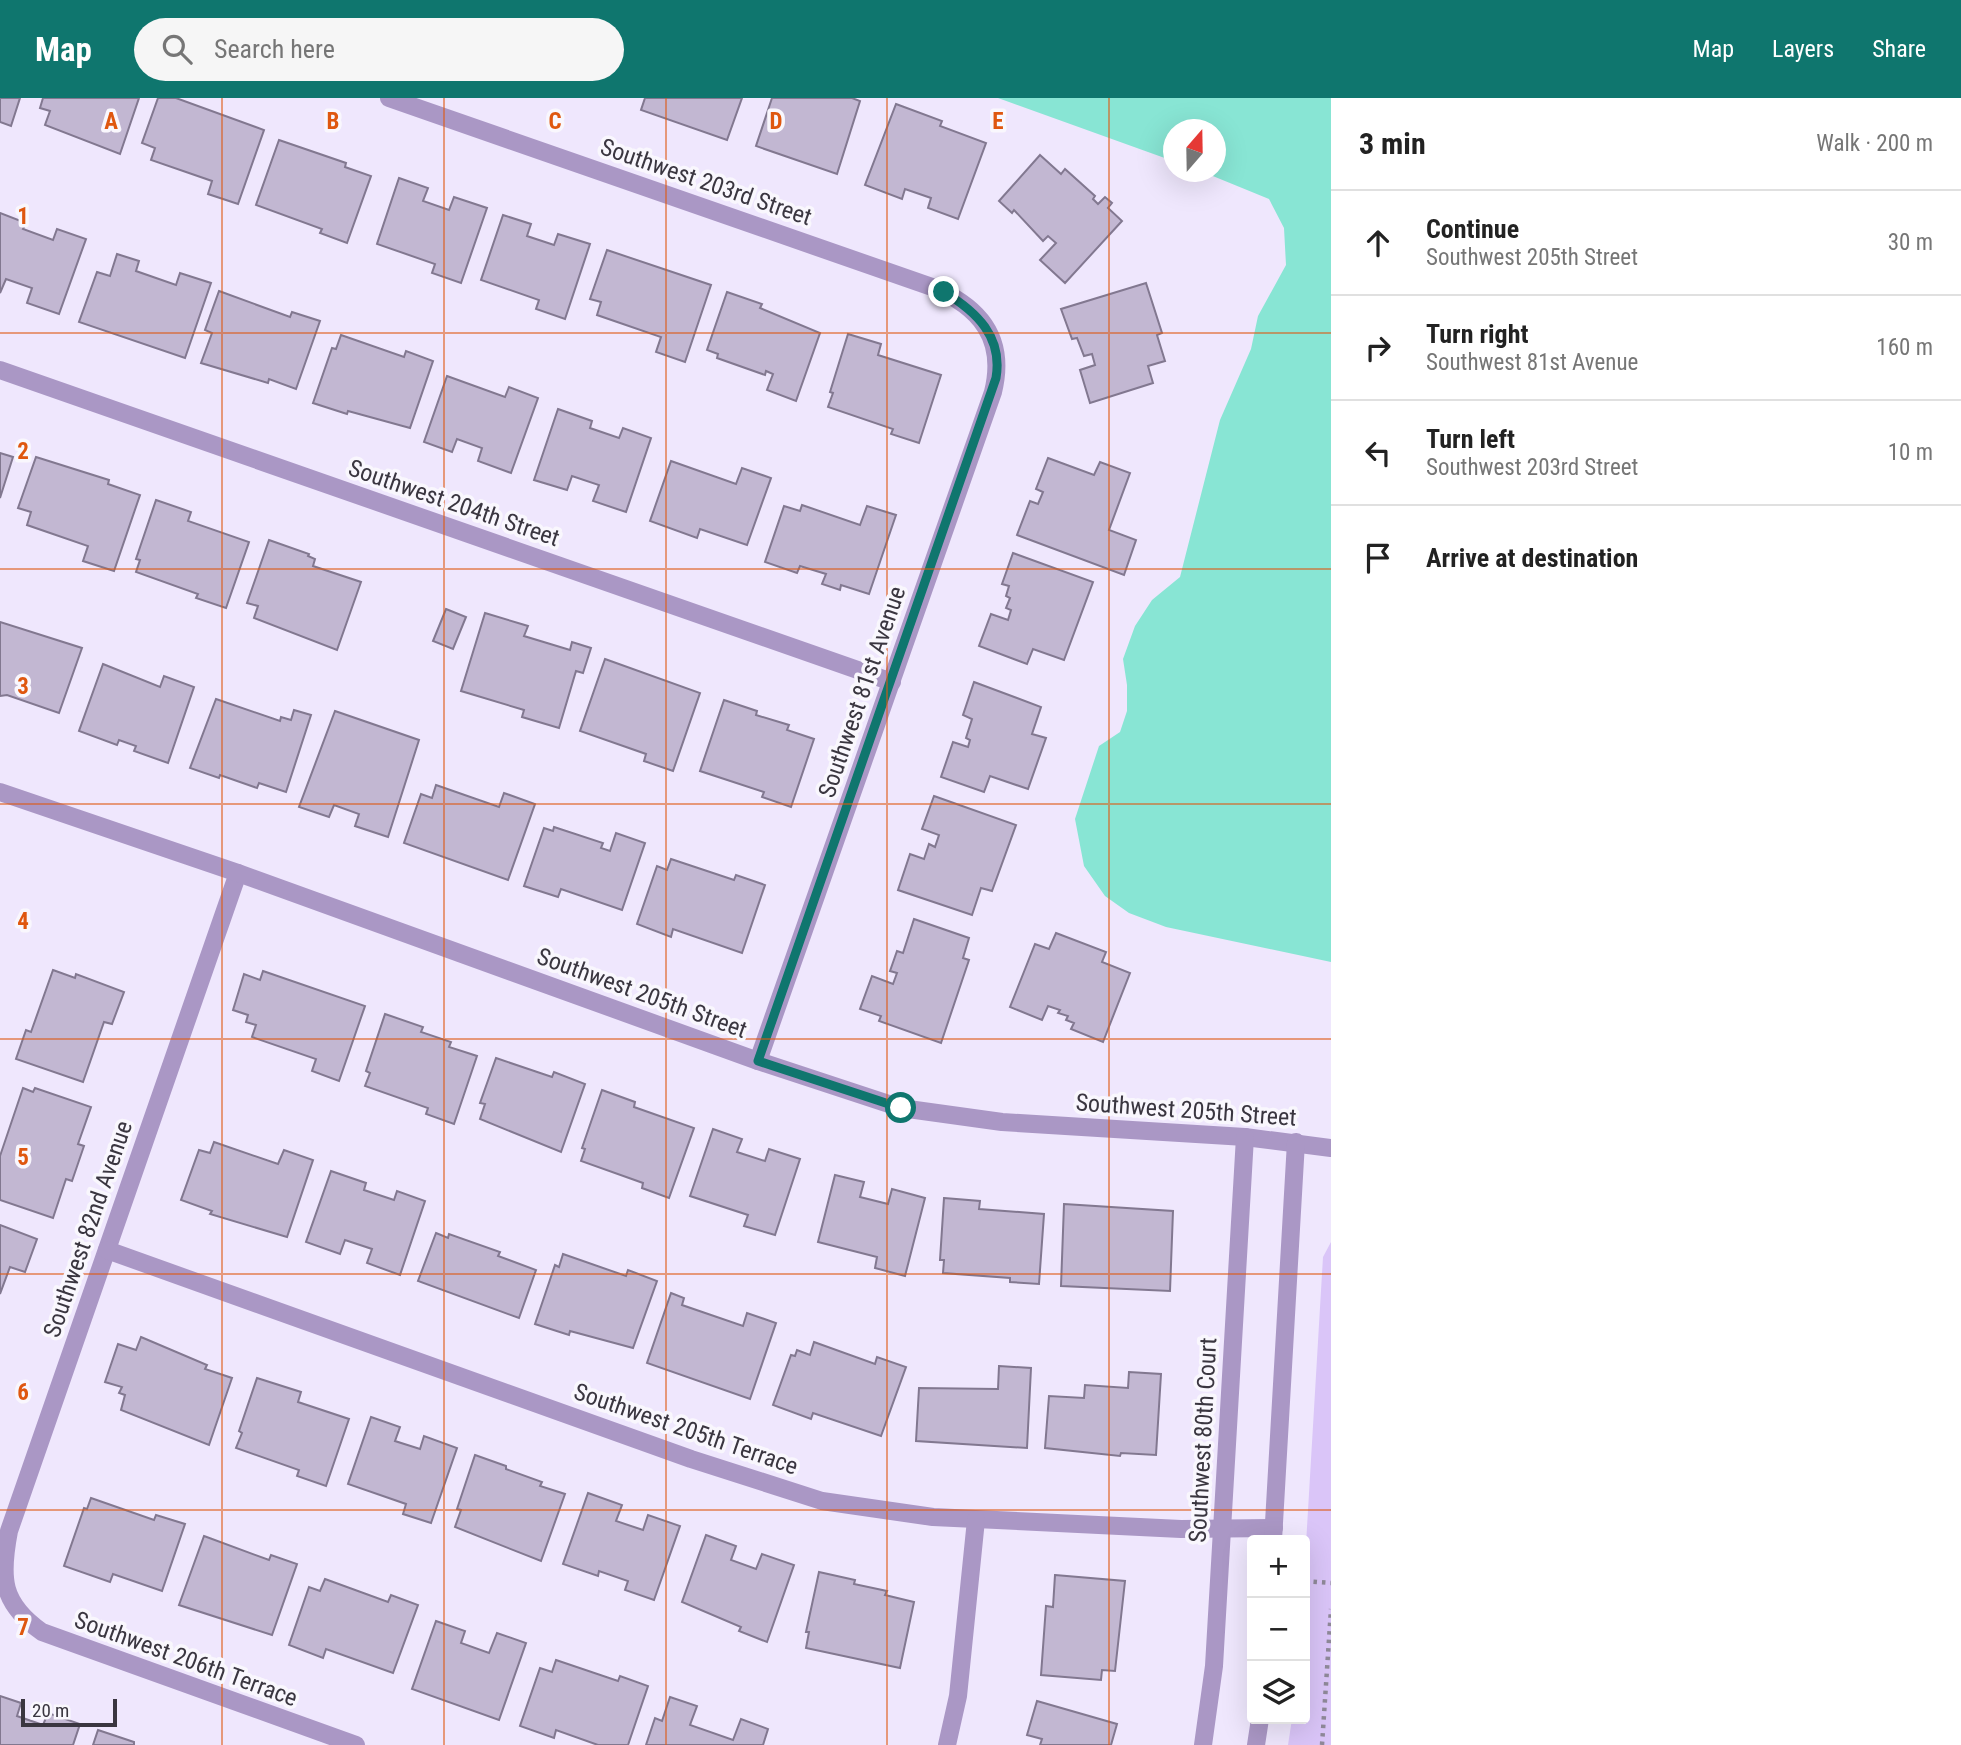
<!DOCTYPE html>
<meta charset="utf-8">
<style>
body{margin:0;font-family:"Roboto Condensed",sans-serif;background:#f6f6f6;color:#222}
.controls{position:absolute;right:21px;bottom:21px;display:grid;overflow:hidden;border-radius:7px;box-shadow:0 7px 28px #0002}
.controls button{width:63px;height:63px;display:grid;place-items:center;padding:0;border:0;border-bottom:2px solid #e0e0e0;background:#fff;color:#222;font:35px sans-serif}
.compass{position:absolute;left:1163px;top:21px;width:63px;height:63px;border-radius:50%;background:#fff;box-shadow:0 7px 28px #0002;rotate:20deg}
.scale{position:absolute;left:21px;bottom:18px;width:96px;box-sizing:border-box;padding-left:7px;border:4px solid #3a3640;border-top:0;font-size:19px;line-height:24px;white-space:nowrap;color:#3a3640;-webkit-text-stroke:5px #f9f7fd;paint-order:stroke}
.stop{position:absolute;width:21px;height:21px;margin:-16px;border:5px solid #0f766e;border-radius:50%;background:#fff}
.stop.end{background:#0f766e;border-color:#fff;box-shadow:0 2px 7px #0008}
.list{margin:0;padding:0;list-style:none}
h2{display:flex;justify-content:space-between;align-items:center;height:91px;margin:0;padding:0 28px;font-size:30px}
h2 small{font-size:23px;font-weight:400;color:#767676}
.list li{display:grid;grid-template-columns:46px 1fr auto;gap:21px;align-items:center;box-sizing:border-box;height:105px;padding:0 28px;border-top:2px solid #e0e0e0}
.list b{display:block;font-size:26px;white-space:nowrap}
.list p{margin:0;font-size:23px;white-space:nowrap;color:#767676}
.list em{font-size:23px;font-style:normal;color:#767676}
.icon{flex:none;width:38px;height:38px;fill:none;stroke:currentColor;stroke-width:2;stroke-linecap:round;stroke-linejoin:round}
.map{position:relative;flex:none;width:1331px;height:1647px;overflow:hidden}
header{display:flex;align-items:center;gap:42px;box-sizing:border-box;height:98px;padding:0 35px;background:#0f766e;color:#fff}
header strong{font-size:33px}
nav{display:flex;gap:38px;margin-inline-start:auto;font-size:24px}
.search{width:490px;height:63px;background:#f6f6f6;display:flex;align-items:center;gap:18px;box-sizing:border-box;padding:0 24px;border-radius:38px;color:#767676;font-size:26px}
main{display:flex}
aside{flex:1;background:#fff}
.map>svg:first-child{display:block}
.green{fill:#dac5f8}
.water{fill:#88e5d4}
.building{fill:#c2b7d2;stroke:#827890;stroke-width:2}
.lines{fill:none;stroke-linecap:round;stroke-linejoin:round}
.path{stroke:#8f8999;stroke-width:4.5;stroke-dasharray:3.5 5;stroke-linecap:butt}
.minor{stroke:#aa97c5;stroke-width:18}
.tertiary{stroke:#aa97c5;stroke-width:18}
.route{stroke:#0f766e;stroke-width:9}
.grid{fill:none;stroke:#df570f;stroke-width:2;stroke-opacity:0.55}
.labels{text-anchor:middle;stroke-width:7;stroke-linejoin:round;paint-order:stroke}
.street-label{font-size:24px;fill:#3a3640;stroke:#f9f7fd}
.grid-label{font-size:23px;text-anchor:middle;font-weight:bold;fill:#df570f;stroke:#f9f7fd;stroke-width:7;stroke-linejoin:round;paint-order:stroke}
</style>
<header>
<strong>Map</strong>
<div class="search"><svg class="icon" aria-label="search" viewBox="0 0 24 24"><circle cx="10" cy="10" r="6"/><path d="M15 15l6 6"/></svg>Search here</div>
<nav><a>Map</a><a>Layers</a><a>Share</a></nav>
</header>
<main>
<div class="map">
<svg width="1331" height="1647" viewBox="0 0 1331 1647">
<rect width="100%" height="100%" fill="#efe7fd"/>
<path class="green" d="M1331,1144V1647H1288L1292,1621H1305V1463L1323,1159Z"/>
<path class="water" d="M998,0H1331V864L1166,829L1129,815L1105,798L1084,768L1075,721L1099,648L1120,634L1127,613V587L1123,561L1135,528L1152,502L1180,479L1220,322L1251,251L1258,218L1286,167L1284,130L1269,101L1203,74H1216V32H1174L1173,63Z"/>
<g class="building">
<path d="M0,0H20L11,28L0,24Z"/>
<path d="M43,0H139L120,56L45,27L50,13L40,10Z"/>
<path d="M158,0H176L264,32L238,106L208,96L212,83L151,62L155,50L142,45Z"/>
<path d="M645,0H742L727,42L641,12Z"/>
<path d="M772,0H852L860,3L837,76L756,48Z"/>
<path d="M896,6L942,23L940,28L986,45L958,121L928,110L931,100L905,91L902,101L865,87Z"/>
<path d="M279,42L346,65L345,69L371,78L347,145L320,135L322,131L256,107Z"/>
<path d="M1040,57L1061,76L1065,71L1095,98L1093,101L1098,106L1105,99L1112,105L1108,110L1122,123L1065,185L1040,162L1056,145L1048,138L1043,143L1014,112L1012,115L999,103Z"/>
<path d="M399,80L428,90L423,103L449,112L454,99L487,110L461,185L432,175L435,166L377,146Z"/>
<path d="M0,115L26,125L23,131L53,142L57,131L86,141L59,216L27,205L32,190L6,181L0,195Z"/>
<path d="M503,117L531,126L527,138L554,147L558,136L590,146L565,221L536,211L539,202L481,182Z"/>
<path d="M607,152L711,187L685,264L656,254L661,239L597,217L601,204L590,201Z"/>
<path d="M117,156L139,163L136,173L176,187L180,175L211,185L185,260L79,224L97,174L110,178Z"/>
<path d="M1146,185L1162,235L1157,237L1165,263L1148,268L1153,285L1090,305L1080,272L1095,267L1092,256L1084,258L1077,240L1072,241L1061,211Z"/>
<path d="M219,193L290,219L292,214L320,223L296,291L269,281L268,285L201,265L212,235L205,232Z"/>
<path d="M727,194L762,206L760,210L820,235L796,303L767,292L773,276L766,273L765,277L717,260L718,256L707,252Z"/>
<path d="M848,236L881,246L878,257L941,277L919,345L891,336L893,331L828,309L833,295L830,294Z"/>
<path d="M341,237L404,259L406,253L433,263L410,330L348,313L347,316L313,305L332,250L336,251Z"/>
<path d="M447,278L505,299L509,289L538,300L511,375L478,363L482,350L457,341L452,354L424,344Z"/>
<path d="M558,311L592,323L590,330L619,340L623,330L651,340L626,414L593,403L599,387L572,378L567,392L534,382Z"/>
<path d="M0,355L13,359L0,400Z"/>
<path d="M36,359L109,382L108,386L140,397L114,473L83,463L88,448L27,427L31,414L18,410Z"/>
<path d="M1048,360L1094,377L1100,364L1130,375L1109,432L1136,442L1124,477L1017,437L1030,403L1038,406L1043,394L1036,391Z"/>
<path d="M671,363L736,386L742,370L771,380L747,447L700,431L697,440L650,423Z"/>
<path d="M156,402L191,414L188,423L249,444L226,510L196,500L198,496L136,474L140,462L136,461Z"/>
<path d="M802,407L860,427L867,408L896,417L869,496L841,487L840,492L822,486L826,476L800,468L797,475L765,464L784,408L800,413Z"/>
<path d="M269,442L309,456L308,458L315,461L313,468L361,484L337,552L254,520L258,508L247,505Z"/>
<path d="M1013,455L1093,484L1064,562L1033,551L1027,566L979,548L991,516L1008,522L1011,512L1006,510L1010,500L1006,498L1009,488L1002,486Z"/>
<path d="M446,511L466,519L453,551L433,543Z"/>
<path d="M485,515L528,528L524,538L570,552L572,544L591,550L583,575L576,573L559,630L522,619L524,612L461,593Z"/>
<path d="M0,524L82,550L59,615L7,597L0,598Z"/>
<path d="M605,561L700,595L673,673L644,663L646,656L580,633Z"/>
<path d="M103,566L160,589L164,578L194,589L168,665L134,653L136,648L119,642L117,647L79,633Z"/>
<path d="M974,584L1041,609L1032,636L1046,640L1028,691L990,678L984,694L941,679L953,644L968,649L970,642L966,640L972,621L963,617Z"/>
<path d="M216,601L280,623L281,619L291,622L294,612L311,617L286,694L259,685L257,690L220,677L219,680L190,670Z"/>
<path d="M724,602L757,613L756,617L789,627L787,632L814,641L791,709L762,699L764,694L700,673Z"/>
<path d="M335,613L419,642L388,739L355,728L359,716L334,707L329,719L299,709Z"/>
<path d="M436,687L499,709L504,695L535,706L508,782L404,745L421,696L432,700Z"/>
<path d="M934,698L1016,727L992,793L981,790L972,817L898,792L910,756L924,761L929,746L935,749L939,737L922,731Z"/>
<path d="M554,729L603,745L601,750L610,753L616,735L645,745L622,812L561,791L558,799L524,788L544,730L553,733Z"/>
<path d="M671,761L734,782L736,777L765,787L742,855L673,831L671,839L637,826L657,768L667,772Z"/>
<path d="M914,821L969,840L963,860L969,862L941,945L879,923L881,918L860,911L872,878L893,886L897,875L890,873L897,853L903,855Z"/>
<path d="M1056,835L1106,854L1102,864L1130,875L1103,944L1071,931L1074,925L1066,922L1068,918L1058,915L1060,912L1048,908L1042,922L1010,909L1035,846L1049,851Z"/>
<path d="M53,872L75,880L76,876L124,894L112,926L104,924L83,984L16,961L26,932L31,934Z"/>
<path d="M263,873L365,908L339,983L312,973L316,961L252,939L256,927L246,924L248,917L233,912L244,876L260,882Z"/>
<path d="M385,916L423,929L421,934L451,944L449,949L477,958L454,1026L426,1016L428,1010L365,988L370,975L366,973Z"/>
<path d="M496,960L552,979L554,974L585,986L561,1054L480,1021L485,1006L480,1005Z"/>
<path d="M23,990L33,994L35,990L91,1009L78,1046L84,1048L72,1083L66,1081L53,1120L0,1102V1058Z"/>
<path d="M602,992L635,1004L634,1009L694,1030L669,1100L642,1090L643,1085L581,1063L585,1051L582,1050Z"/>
<path d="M713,1031L742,1041L737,1054L765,1063L769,1051L800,1061L775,1137L744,1128L748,1117L690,1098Z"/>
<path d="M214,1044L278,1066L284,1052L313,1062L287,1139L210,1116L212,1113L181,1102L199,1052L210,1055Z"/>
<path d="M331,1073L366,1085L364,1092L394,1102L397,1093L425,1103L400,1177L367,1165L372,1151L345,1142L340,1156L306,1144Z"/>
<path d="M835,1077L864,1084L860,1099L888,1106L892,1091L925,1100L905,1178L875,1170L877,1159L818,1144Z"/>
<path d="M944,1100L980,1103L979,1111L1044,1116L1039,1186L1010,1184V1180L943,1175L944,1162H940Z"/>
<path d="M1064,1106L1173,1113L1170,1193L1061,1188Z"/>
<path d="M0,1127L37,1141L25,1174L10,1169L0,1196Z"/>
<path d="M436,1135L448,1140L449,1136L500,1154L498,1158L536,1172L519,1220L418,1183Z"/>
<path d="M563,1156L626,1178L628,1172L657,1183L633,1250L570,1233L569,1237L535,1226L555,1167L559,1169Z"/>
<path d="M671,1195L684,1200L682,1207L743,1228L747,1215L776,1225L750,1301L647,1265Z"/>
<path d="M141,1239L207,1267L205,1271L232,1280L209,1347L121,1312L125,1297L119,1295L122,1289L105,1284L118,1246L136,1252Z"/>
<path d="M814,1244L875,1266L877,1259L906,1269L881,1338L813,1315L811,1321L773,1307L791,1257L795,1258L797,1252L810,1257Z"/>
<path d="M999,1268L1031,1270L1027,1350L916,1343L919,1290L998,1291Z"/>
<path d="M1129,1274L1161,1276L1156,1357L1121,1355L1120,1358L1045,1350L1049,1298L1084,1300L1085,1287L1128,1290Z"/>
<path d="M257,1280L301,1294L298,1304L349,1321L326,1388L297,1378L299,1372L236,1350L242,1335L239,1333Z"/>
<path d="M371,1319L400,1329L395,1343L420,1351L424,1338L457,1350L431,1425L403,1416L406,1406L348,1386Z"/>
<path d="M475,1357L506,1368V1371L542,1384L540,1388L565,1396L541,1463L455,1429L461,1412L457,1411Z"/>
<path d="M588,1395L622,1407L616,1423L643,1432L648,1417L680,1428L654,1502L625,1492L628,1483L599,1473L598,1478L563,1466Z"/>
<path d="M91,1400L154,1422L156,1417L185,1426L162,1493L113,1476L110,1484L64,1468L84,1410L87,1411Z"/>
<path d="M706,1437L736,1448L731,1462L756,1471L762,1456L794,1467L767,1544L739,1533L741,1529L682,1504Z"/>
<path d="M204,1438L269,1462L271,1457L297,1466L272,1537L179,1507Z"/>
<path d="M819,1474L855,1482L854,1486L887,1493L885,1497L914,1504L900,1570L806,1550L809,1534H806Z"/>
<path d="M1055,1477L1125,1483L1115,1573L1102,1572L1101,1582L1041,1577L1046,1508L1053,1509Z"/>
<path d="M325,1481L388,1504L391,1497L418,1507L393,1575L326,1551L323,1560L289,1547L309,1489L320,1493Z"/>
<path d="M436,1523L465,1533L461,1545L489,1555L497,1535L526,1545L499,1622L412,1591Z"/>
<path d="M556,1562L618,1583L620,1578L648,1588L628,1647H598L556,1632L554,1640L520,1628L540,1570L552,1574Z"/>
<path d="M0,1598L21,1605L17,1618L43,1627L48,1615L80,1626L73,1647H0Z"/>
<path d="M670,1599L697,1608L690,1627L733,1642L741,1621L768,1631L763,1647H646L655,1620L662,1623Z"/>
<path d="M1037,1603L1117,1626L1111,1647H1040L1042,1641L1027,1637Z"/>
<path d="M98,1632L134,1644V1647H93Z"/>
</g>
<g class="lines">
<g class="path">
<path d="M1305,1483L1331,1485"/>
<path d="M1322,1647L1331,1511"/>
</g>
<g class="minor">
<path d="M389,0L932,189C981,209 1006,241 993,294L758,963"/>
<path d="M0,272L892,584"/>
<path d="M238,775L9,1433C0,1480 1,1505 42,1534L356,1647"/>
<path d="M107,1152L691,1361L822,1403L933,1419L1181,1431L1274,1430"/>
<path d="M947,1647L958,1598L976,1422"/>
</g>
<g class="tertiary">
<path d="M0,694L238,775L758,963L901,1010L1002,1024L1245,1039L1331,1050"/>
<path d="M1273,1442L1296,1044"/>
<path d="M1203,1647L1214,1568L1245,1039"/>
<path d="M1256,1647L1260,1621"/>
</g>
</g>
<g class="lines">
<path class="route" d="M901,1010L758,963L996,280C1003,239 977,214 944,194"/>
</g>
<path class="grid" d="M222,0V1647M444,0V1647M666,0V1647M887,0V1647M1109,0V1647M0,235H1331M0,471H1331M0,706H1331M0,941H1331M0,1176H1331M0,1412H1331"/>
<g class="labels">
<g class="street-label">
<text transform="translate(706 84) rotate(19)" y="8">Southwest 203rd Street</text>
<text transform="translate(454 405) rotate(19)" y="8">Southwest 204th Street</text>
<text transform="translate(862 594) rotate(-71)" y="8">Southwest 81st Avenue</text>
<text transform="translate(642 895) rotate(20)" y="8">Southwest 205th Street</text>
<text transform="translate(1186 1012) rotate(4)" y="8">Southwest 205th Street</text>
<text transform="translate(88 1131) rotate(-71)" y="8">Southwest 82nd Avenue</text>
<text transform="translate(686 1331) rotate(19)" y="8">Southwest 205th Terrace</text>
<text transform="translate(1203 1342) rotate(-87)" y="8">Southwest 80th Court</text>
<text transform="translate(186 1561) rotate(20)" y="8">Southwest 206th Terrace</text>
</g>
</g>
<g class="grid-label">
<text x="111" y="31">A</text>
<text x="333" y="31">B</text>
<text x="555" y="31">C</text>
<text x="776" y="31">D</text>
<text x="998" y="31">E</text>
<text x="23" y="126">1</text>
<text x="23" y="361">2</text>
<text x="23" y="596">3</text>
<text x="23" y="831">4</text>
<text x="23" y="1067">5</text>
<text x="23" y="1302">6</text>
<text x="23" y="1537">7</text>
</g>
</svg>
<div class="controls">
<button>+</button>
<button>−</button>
<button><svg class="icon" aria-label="layers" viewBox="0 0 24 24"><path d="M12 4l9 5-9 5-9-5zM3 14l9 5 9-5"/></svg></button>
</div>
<svg class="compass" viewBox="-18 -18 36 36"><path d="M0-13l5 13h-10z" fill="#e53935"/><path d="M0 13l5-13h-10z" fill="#767676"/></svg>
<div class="scale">20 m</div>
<div class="stop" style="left:901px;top:1010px"></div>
<div class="stop end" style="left:944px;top:194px"></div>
</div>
<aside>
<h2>3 min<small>Walk · 200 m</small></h2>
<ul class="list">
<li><svg class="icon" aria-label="ahead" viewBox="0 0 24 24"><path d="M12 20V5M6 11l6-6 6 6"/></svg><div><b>Continue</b><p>Southwest 205th Street</p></div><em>30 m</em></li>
<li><svg class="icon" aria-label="right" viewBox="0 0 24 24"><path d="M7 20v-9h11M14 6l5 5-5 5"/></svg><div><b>Turn right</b><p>Southwest 81st Avenue</p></div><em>160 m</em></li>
<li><svg class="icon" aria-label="left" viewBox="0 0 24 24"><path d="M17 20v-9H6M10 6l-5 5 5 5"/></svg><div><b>Turn left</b><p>Southwest 203rd Street</p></div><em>10 m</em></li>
<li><svg class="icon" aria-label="arrive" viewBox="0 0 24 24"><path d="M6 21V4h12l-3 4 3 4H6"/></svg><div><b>Arrive at destination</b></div></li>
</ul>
</aside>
</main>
